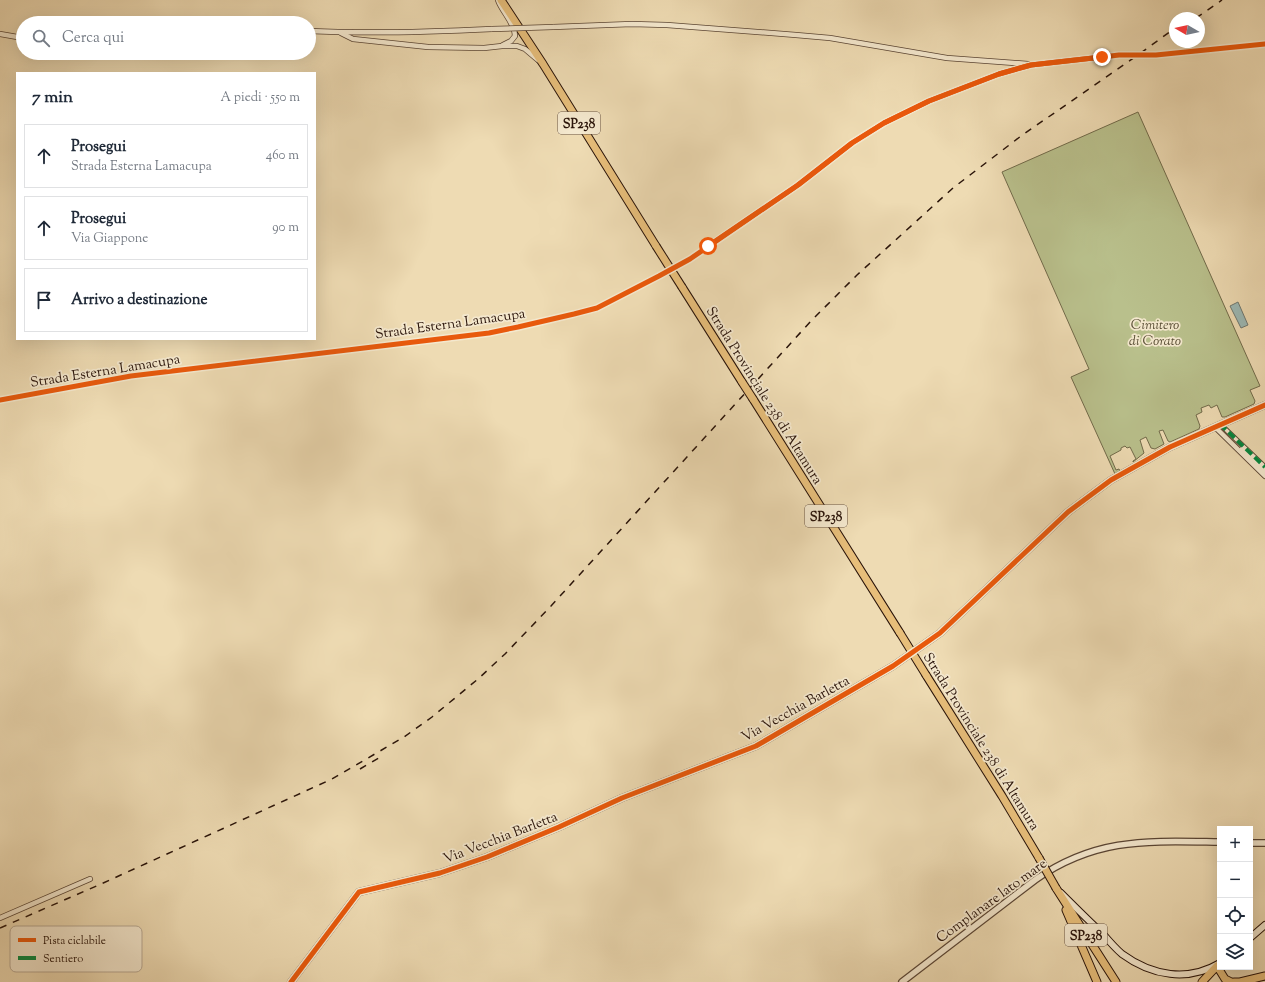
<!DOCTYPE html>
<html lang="it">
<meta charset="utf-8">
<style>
body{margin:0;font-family:"Sorts Mill Goudy",serif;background:#f6f6f7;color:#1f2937}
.controls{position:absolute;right:12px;bottom:12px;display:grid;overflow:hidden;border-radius:0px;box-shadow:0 4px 16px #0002}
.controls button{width:36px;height:36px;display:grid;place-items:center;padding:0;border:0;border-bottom:1px solid #e0e1e3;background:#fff;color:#1f2937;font:20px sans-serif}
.compass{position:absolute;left:1169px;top:12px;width:36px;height:36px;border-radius:50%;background:#fff;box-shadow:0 4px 16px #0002;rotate:279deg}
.stop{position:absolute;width:12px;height:12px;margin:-9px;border:3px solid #ea580c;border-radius:50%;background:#fff}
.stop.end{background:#ea580c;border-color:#fff;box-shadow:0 1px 4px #0008}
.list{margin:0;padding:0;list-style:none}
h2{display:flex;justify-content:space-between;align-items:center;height:52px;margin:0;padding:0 16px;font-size:17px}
h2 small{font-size:13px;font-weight:400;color:#747a83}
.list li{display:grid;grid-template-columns:26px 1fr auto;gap:12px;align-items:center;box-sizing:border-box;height:64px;margin:0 8px 8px;padding:0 8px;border:1px solid #e0e1e3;border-radius:0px}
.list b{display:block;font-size:15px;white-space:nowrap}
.list p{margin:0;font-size:13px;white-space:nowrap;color:#747a83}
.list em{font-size:13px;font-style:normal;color:#747a83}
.icon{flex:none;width:22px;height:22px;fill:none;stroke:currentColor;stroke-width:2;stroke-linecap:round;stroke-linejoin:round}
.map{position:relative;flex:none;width:1265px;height:982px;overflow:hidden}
.search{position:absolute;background:#fff;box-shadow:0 4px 16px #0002;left:16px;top:16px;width:300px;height:44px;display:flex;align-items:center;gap:10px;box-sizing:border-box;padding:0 14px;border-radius:22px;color:#747a83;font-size:15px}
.panel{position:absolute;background:#fff;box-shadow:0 4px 16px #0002;left:16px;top:72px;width:300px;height:268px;border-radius:0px}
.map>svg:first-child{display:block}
.green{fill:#b9c08c;stroke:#716a4a}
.water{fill:#9cb9b5;stroke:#6e7770}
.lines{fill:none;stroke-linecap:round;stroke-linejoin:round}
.pedestrian-casing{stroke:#5a4534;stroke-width:5.5}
.minor-casing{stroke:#5a4534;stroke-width:6}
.tertiary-casing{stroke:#5a4534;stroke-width:8}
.secondary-casing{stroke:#291309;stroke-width:8}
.primary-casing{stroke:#291309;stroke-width:9}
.trunk-casing{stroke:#291309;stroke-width:9}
.pedestrian{stroke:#f4e8ce;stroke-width:3.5}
.minor{stroke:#f4e8ce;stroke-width:4.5}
.tertiary{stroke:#f4e8ce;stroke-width:5.5}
.secondary{stroke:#f4e8ce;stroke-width:6}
.primary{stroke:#e7be7a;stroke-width:7}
.trunk{stroke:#e7be7a;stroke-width:7}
.rail{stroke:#291309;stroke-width:1.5;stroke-dasharray:7 7;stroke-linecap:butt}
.minor-bridge-casing{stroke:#5a4534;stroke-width:6;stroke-linecap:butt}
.primary-bridge-casing{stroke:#291309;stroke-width:9;stroke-linecap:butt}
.minor-bridge{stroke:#f4e8ce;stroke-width:4.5}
.primary-bridge{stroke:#e7be7a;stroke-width:7}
.quiet{stroke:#00873e;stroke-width:4;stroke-dasharray:8 4;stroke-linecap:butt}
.cycleway-casing{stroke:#f4e8ce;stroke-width:8}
.cycleway{stroke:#e8590c;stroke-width:5}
.route{stroke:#ea580c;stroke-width:5}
.labels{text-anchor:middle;stroke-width:3.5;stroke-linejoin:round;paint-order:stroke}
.shield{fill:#f4e8ce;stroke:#665344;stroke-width:1}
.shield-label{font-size:13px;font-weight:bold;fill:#291309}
.street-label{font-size:14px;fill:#291309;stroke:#f4e8ce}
.park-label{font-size:14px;font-style:italic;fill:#5b5037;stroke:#f4e8ce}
.key{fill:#f4e8ce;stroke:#b7a893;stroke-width:1}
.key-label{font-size:11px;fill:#291309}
</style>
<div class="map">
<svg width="1265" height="982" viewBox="0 0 1265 982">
<rect width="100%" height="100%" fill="#eedbb3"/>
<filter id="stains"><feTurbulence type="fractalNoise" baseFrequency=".005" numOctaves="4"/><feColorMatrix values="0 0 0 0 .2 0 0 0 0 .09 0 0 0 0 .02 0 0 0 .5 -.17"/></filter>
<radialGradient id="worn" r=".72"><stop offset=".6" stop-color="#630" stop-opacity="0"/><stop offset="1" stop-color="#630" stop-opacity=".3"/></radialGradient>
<path class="green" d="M1138,112L1260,386L1250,390L1255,401L1254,404L1225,417H1222L1217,405L1211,408L1209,405L1201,408L1202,412L1196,415L1200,426L1199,429L1170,442L1168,441L1163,430L1159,431L1164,444L1155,449L1151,448L1146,437L1140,440L1144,453L1133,462V461L1136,459L1130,447L1127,448L1125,446L1121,448V450L1110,456L1116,470L1119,469L1120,471L1115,474L1071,377L1089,369L1002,172Z"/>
<path class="water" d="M1238,302L1248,325L1241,328L1230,306Z"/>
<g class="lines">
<defs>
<path id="pedestrian" d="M1220,424L1265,467"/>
<g id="minor">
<path d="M498,0C502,12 515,23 515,36L511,41L503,45"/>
<path d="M553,27L632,24L667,25L796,35L830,38L947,58L1028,64"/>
<path d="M309,31C370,34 431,32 492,29"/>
<path d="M341,33L353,39L428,47L484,48L502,46H517L525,49L538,60"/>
<path d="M0,34L23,38"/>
<path d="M0,400L131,376L489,333L518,327L574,314L597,308L659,276L690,259L798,185L852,143L884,123L929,101L999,74L1031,65L1102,57L1119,55H1156L1265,44"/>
<path d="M1215,427L1265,476"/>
<path d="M1242,449L1265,471"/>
<path d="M0,918L90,879"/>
</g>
<g id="tertiary">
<path d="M1250,843H1265"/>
<path d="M291,982L359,892L440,873L487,857L559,827L622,798L756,746L893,666L940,633L1068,512L1111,480L1170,447L1265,405"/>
<path d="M902,982L1035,880C1096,837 1149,841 1220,842"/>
</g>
<g id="secondary">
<path d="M1061,893C1075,907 1089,921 1103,934C1109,941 1115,948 1122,954C1152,976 1188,982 1220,963"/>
<path d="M1250,938L1265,925"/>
</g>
<g id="primary">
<path d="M501,0L543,64L656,246"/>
<path d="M682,287L742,382"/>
<path d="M753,399L900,633"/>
<path d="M926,675L1002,796L1039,858"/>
</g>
<g id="trunk">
<path d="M1056,888L1116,982"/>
<path d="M1066,910L1097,982"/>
<path d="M1202,982L1217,966L1225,979L1231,982"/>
<path d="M1234,982H1240L1265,976"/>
</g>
</defs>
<use href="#pedestrian" class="pedestrian-casing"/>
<use href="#minor" class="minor-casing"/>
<use href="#tertiary" class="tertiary-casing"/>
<use href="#secondary" class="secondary-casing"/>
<use href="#primary" class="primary-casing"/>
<use href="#trunk" class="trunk-casing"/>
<use href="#pedestrian" class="pedestrian"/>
<use href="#minor" class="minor"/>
<use href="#tertiary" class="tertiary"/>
<use href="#secondary" class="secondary"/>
<use href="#primary" class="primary"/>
<use href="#trunk" class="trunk"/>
<g class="rail">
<path d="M1196,18L1222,0"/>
<path d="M360,769L384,755"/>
<path d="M0,928L101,884L332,779L404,737L432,717L478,679L505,654L551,606L811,321L857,275L953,188L1021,136L1138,55L1175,28"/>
</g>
<defs>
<path id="minor-bridge" d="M492,29L553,27"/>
<g id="primary-bridge">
<path d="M656,246L682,287"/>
<path d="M742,382L753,399"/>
<path d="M900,633L926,675"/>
<path d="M1039,858L1056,888"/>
</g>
</defs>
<use href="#minor-bridge" class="minor-bridge-casing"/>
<use href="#primary-bridge" class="primary-bridge-casing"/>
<use href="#minor-bridge" class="minor-bridge"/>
<use href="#primary-bridge" class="primary-bridge"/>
<path class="quiet" d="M1220,424L1265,467"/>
<defs>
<g id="cycleway">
<path d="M0,400L131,376L489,333L518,327L574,314L597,308L659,276L690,259L798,185L852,143L884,123L929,101L999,74L1031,65L1102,57L1119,55H1156L1265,44"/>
<path d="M291,982L359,892L440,873L487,857L559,827L622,798L756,746L893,666L940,633L1068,512L1111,480L1170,447L1265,405"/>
</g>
</defs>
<use href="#cycleway" class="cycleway-casing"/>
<use href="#cycleway" class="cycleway"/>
</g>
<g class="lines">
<path class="route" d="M708,246L798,185L852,143L884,123L929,101L999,74L1031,65L1102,57"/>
</g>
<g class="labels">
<g class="shield">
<rect x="558" y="112" width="42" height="22" rx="3"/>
<rect x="805" y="505" width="42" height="22" rx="3"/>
<rect x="1065" y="924" width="42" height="22" rx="3"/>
</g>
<g class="shield-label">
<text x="579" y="128">SP238</text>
<text x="826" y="521">SP238</text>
<text x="1086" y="940">SP238</text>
</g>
<g class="street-label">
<text transform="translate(450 323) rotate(-8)" y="5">Strada Esterna Lamacupa</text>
<text transform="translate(105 370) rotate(-9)" y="5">Strada Esterna Lamacupa</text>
<text transform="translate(765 395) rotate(58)" y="5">Strada Provinciale 238 di Altamura</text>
<text transform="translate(795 708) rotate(-29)" y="5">Via Vecchia Barletta</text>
<text transform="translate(982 741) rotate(58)" y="5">Strada Provinciale 238 di Altamura</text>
<text transform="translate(500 837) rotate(-21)" y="5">Via Vecchia Barletta</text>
<text transform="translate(991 900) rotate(-36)" y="5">Complanare lato mare</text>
</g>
<g class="park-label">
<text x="1155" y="329">Cimitero<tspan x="1155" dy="16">di Corato</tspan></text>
</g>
</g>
<rect x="10" y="926" width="132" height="46" rx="6" class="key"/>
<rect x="18" y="938" width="18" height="4" fill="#e8590c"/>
<rect x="18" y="956" width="18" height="4" fill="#00873e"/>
<g class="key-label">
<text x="43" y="944">Pista ciclabile</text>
<text x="43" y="962">Sentiero</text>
</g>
<rect width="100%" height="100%" filter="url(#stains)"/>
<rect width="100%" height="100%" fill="url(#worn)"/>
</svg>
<div class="controls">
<button>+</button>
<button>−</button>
<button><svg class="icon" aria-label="locate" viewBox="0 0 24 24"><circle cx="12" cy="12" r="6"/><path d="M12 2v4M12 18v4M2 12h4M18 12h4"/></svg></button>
<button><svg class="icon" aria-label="layers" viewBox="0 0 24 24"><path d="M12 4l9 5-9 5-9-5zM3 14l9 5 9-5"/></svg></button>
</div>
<svg class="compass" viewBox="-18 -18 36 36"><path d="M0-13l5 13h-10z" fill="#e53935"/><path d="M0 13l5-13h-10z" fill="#747a83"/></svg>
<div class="stop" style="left:708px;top:246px"></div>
<div class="stop end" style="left:1102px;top:57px"></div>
<div class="search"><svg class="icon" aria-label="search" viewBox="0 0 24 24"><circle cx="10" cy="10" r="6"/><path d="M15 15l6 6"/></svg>Cerca qui</div>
<section class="panel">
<h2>7 min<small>A piedi · 550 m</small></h2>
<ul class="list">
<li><svg class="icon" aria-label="ahead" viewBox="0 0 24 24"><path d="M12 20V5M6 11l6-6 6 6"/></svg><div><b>Prosegui</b><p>Strada Esterna Lamacupa</p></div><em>460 m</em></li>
<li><svg class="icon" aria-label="ahead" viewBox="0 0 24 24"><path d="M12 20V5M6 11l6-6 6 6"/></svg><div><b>Prosegui</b><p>Via Giappone</p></div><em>90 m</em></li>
<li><svg class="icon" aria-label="arrive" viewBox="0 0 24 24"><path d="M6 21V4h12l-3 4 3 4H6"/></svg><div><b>Arrivo a destinazione</b></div></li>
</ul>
</section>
</div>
